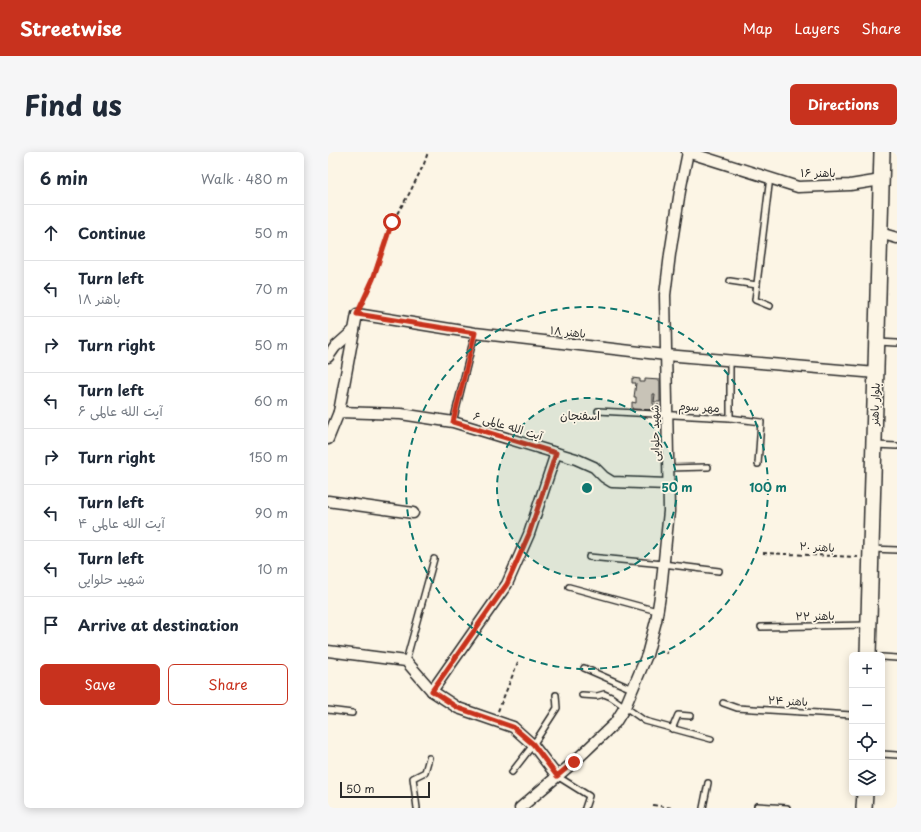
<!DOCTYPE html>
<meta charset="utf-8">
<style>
body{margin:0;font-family:"Playpen Sans","Playpen Sans Arabic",sans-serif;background:#f6f6f7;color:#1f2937}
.controls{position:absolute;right:12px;bottom:12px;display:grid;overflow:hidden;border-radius:6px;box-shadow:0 2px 10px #0003}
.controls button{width:36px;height:36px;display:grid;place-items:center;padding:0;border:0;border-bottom:1px solid #e0e1e3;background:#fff;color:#1f2937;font:20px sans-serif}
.scale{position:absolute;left:12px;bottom:10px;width:90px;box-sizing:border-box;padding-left:4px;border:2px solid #2b2b2b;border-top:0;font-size:11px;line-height:14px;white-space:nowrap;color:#2b2b2b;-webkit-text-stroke:3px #fcf5e5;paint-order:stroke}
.stop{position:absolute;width:12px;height:12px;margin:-9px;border:3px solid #c8321e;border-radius:50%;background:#fff}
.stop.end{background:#c8321e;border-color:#fff;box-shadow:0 1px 4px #0008}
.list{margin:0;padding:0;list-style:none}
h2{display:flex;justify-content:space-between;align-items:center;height:52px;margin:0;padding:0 16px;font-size:17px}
h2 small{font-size:13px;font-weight:400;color:#747a83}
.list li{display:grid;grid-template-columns:26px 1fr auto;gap:12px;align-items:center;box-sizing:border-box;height:56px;padding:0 16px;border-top:1px solid #e0e1e3}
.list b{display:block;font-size:15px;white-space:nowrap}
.list p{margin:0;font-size:13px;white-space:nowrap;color:#747a83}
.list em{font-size:13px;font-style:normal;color:#747a83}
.actions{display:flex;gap:8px;padding:12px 16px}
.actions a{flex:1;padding:9px 0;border:1px solid #c8321e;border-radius:6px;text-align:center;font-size:14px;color:#c8321e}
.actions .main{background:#c8321e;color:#fff}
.icon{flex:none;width:22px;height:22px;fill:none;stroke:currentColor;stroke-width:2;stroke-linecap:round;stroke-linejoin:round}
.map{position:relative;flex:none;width:569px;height:656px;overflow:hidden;border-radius:6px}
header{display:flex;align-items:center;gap:24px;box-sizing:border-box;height:56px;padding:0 20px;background:#c8321e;color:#fff}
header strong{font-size:19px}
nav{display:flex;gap:22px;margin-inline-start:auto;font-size:14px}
.intro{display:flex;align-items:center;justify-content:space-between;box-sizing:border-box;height:96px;padding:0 24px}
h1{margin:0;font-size:28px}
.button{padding:10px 18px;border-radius:6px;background:#c8321e;color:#fff;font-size:14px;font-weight:700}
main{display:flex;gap:24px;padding:0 24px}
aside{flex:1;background:#fff;border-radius:6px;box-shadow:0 2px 10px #0003}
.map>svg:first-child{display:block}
.building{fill:#c8c3b7;stroke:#2b2b2b}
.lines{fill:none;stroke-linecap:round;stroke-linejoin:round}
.service-casing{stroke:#2b2b2b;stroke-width:8}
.minor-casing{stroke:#2b2b2b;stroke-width:13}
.secondary-casing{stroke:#2b2b2b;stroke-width:18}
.path{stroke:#2b2b2b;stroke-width:2;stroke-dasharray:4 3;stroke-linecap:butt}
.service{stroke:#fcf5e5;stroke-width:5}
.minor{stroke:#fcf5e5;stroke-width:10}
.secondary{stroke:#fcf5e5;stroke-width:15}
.route{stroke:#c8321e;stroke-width:5}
.ring{fill:none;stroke:#0f766e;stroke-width:2;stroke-dasharray:7 5}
.labels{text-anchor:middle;stroke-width:3.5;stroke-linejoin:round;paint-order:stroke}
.street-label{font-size:11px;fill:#2b2b2b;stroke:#fcf5e5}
.neighbourhood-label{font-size:12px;fill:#2b2b2b;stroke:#fcf5e5}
.centre{fill:#0f766e;stroke:#fcf5e5;stroke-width:2}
.ring-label{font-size:12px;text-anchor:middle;font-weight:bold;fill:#0f766e;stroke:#fcf5e5;stroke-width:3.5;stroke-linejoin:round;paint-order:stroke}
</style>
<header>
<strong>Streetwise</strong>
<nav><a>Map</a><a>Layers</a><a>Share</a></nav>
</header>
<div class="intro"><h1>Find us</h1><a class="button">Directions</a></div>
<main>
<aside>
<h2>6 min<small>Walk · 480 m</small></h2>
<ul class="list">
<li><svg class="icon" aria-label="ahead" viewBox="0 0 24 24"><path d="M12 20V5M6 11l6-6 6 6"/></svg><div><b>Continue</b></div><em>50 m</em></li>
<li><svg class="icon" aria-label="left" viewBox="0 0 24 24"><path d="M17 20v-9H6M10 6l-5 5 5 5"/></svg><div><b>Turn left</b><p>باهنر ۱۸</p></div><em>70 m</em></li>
<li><svg class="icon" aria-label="right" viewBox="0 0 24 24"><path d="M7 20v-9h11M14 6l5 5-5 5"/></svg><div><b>Turn right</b></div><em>50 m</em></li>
<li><svg class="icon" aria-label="left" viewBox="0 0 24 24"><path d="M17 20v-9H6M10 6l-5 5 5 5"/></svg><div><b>Turn left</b><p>آیت الله عالمی ۶</p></div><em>60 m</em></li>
<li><svg class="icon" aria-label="right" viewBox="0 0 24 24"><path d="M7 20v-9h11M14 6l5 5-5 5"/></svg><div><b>Turn right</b></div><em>150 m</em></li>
<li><svg class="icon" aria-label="left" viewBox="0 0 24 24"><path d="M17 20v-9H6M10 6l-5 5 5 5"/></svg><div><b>Turn left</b><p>آیت الله عالمی ۴</p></div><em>90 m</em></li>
<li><svg class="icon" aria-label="left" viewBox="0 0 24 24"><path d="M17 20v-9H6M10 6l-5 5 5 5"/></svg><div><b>Turn left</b><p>شهید حلوایی</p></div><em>10 m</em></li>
<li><svg class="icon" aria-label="arrive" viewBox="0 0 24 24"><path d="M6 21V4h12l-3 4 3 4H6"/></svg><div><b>Arrive at destination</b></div></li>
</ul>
<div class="actions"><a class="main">Save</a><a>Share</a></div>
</aside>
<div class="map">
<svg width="569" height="656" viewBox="0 0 569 656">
<rect width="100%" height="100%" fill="#fcf5e5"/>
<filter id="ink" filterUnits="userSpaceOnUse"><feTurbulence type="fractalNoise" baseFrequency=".025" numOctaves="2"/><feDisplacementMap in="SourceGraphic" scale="8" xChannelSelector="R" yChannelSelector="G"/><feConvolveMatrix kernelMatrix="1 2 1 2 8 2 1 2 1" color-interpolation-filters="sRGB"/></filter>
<g filter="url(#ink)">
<path class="building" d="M304,226L312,227V230H317V227L332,228V250H326L327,242H325V252L331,253V258L304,257V250L308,251V245H306L308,231H304Z"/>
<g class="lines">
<defs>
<g id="service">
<path d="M402,129L429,133"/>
<path d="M442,154L427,148L442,25"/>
<path d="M550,190L569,191"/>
<path d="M270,259L402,266L433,270L430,312"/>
<path d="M402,266V208"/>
<path d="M125,270L147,181"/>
<path d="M547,293L569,294"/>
<path d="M340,316L380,315"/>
<path d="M544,397L569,398"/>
<path d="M261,405L335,412L391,419"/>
<path d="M241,435L329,459"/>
<path d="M433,475L540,473"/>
<path d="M554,505L569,506"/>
<path d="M78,509L106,407"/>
<path d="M256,516L304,537"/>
<path d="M254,543L269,544L276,542L283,545L317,569L383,587"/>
<path d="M395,551L409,556L524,563"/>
<path d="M0,558L24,561"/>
<path d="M344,577L350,563L362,564"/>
<path d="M554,602L569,603"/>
<path d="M184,620L205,593L229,556L228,543"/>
<path d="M229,624L261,644L257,656"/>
<path d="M429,654L459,656"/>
<path d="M89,656L85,626L97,620L101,606"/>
<path d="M375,656L380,631"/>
</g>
<g id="minor">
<path d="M359,0L470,35L522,33L553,28"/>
<path d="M552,81L569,86"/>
<path d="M0,205L7,195L26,178"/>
<path d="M11,260L29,162L147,181L338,203L548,221"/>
<path d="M0,287L11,260L73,262L125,270L248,307L266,315L276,325L284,330L340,332"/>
<path d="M0,349L85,361"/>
<path d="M0,499L78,509L104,539L130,556L185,575L205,593L229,624"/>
<path d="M104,539L179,432L201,382L228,301"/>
<path d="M192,656L246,610L287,571L297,555L319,503L328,469L333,438L341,359L337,143L342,102L352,39L360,0"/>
</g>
<g id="secondary">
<path d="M540,503L554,0"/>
<path d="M536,656L537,641"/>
</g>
</defs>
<use href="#service" class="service-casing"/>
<use href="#minor" class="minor-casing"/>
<use href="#secondary" class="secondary-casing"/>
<g class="path">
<path d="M34,153L45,127L64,70L81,42L96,12L100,0"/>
<path d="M435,401L530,405"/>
<path d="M331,499L340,501"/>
<path d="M170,559L190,510"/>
<path d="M325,653L344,656"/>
</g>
<use href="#service" class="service"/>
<use href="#minor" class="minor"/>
<use href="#secondary" class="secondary"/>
</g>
</g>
<g class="lines" filter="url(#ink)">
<path class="route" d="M64,70L45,127L29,162L147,181L125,270L228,301L201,382L179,432L104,539L130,556L185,575L205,592L229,624L246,610"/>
</g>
<circle cx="259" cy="336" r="90" fill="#0f766e" fill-opacity=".12"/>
<g class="ring">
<circle cx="259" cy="336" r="90"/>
<circle cx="259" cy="336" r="181"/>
</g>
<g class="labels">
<g class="street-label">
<text x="490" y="25">باهنر ۱۶</text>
<text transform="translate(240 180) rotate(6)" y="4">باهنر ۱۸</text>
<text transform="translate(547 252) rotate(-88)" y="4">بلوار باهنر</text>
<text transform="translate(371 255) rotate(3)" y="4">مهر سوم</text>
<text transform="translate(180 274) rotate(17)" y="4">آیت الله عالمی ۶</text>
<text transform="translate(327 281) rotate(-91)" y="4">شهید حلوایی</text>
<text transform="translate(489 395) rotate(3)" y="4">باهنر ۲۰</text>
<text transform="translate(487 464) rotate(-1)" y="4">باهنر ۲۲</text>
<text transform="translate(460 549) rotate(3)" y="4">باهنر ۲۴</text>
</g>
<g class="neighbourhood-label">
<text x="252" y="268">اسفنجان</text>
</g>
</g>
<circle cx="259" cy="336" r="6" class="centre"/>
<g class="ring-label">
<text x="349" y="340">50 m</text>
<text x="440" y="340">100 m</text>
</g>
</svg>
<div class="controls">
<button>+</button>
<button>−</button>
<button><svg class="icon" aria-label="locate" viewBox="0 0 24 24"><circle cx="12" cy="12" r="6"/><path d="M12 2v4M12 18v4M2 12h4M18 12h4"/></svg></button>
<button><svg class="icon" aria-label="layers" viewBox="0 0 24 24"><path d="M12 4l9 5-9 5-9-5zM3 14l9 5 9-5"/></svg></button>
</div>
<div class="scale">50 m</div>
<div class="stop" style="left:64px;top:70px"></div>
<div class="stop end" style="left:246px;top:610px"></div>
</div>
</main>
